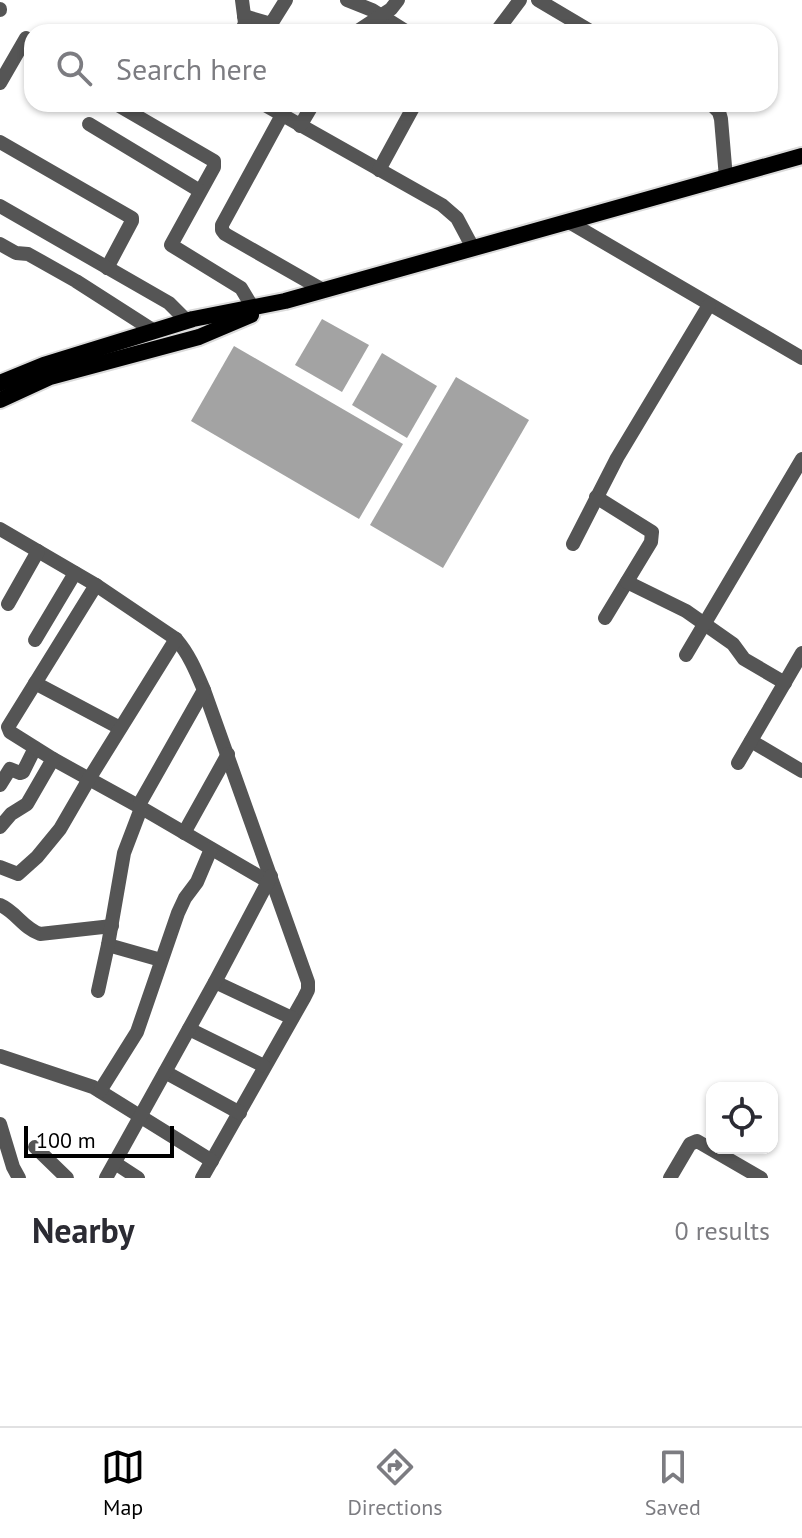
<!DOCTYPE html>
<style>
body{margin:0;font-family:"PT Sans",sans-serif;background:#f2f2f3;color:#2b2b33}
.controls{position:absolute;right:24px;bottom:24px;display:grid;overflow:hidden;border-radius:16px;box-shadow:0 2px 6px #0004}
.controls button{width:72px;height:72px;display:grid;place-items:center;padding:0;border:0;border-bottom:2px solid #e1e1e2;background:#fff;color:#2b2b33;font:40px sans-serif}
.scale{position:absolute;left:24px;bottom:20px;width:150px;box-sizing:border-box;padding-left:8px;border:4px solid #000;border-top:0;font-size:22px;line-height:28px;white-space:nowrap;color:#000;-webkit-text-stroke:6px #fff;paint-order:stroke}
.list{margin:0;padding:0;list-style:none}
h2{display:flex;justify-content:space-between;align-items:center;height:104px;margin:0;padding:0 32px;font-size:34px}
h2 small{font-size:26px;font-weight:400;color:#7c7c81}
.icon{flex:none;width:44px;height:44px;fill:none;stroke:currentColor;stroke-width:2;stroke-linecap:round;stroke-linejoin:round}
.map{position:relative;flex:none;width:802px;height:1178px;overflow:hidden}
.search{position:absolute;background:#fff;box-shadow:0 2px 6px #0004;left:24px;right:24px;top:24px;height:88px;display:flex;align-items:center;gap:20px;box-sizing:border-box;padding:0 28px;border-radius:24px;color:#7c7c81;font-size:30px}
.sheet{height:248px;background:#fff}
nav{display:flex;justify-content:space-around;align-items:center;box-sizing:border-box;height:112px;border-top:2px solid #e1e1e2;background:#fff;font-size:22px;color:#7c7c81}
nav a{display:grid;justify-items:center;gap:4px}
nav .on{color:#000}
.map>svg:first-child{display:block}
.water{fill:#a3a3a3}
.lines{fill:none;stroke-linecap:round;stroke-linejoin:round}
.major-casing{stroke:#dbdbdb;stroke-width:20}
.minor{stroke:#555;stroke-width:14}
.major{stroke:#000;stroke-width:16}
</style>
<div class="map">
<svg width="802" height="1178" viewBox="0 0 802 1178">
<rect width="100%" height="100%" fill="#fff"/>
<g class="water">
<path d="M322,319L369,345L342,392L295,365Z"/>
<path d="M234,346L403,444L359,519L191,421Z"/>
<path d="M382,353L437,386L407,438L352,405Z"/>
<path d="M456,377L529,420L443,568L370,525Z"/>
</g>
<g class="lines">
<defs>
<g id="major">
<path d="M0,383L44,365L193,319L285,301L802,156"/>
<path d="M0,400L50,377L199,337L251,315"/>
</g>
</defs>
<use href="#major" class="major-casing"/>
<g class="minor">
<path d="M347,0L372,10L407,32"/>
<path d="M538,0L592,32"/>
<path d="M0,10V9"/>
<path d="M244,16L271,24L286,0"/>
<path d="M241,32L245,23L242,0"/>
<path d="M356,32L391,9L398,0"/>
<path d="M496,32L520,0"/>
<path d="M0,83L26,38"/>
<path d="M116,104L214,161V167L171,245L241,288L253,308"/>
<path d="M263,104L442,205L457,218L473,248"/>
<path d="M711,104L719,112L721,119L726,178"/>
<path d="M282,115L222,225V230L225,234L323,290"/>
<path d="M89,124L200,191"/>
<path d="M300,126L313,104"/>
<path d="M0,142L132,218V221L107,268"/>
<path d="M379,170L415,104"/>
<path d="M0,206L169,303L187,321"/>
<path d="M569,222L802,358"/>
<path d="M0,244L16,253L28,254L76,281L154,331"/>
<path d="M596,497L652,532L651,542L605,618"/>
<path d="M0,529L96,585L176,639C189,654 196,671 204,690L308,982V990L304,998L202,1178"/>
<path d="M573,544L617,458L709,305"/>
<path d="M627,582L686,611L733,644L744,659L785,683"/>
<path d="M8,604L38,551"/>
<path d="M35,640L75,573"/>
<path d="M686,655L802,459"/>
<path d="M35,683L120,728"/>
<path d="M751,741L802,771"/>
<path d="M53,759L140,807L267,881"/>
<path d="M738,763L802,653"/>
<path d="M0,785L10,769L20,773L23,772L35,748"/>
<path d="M0,827L11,814L27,804L53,759L10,732L8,727L96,585"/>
<path d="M184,833L228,754"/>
<path d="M0,867L18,874L37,857L60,829L89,779L176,639"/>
<path d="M0,905C16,912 23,928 40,934L112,926"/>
<path d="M108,945L161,960"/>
<path d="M215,982L292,1018"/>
<path d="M98,991L108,945L124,853L140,811V803L204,690"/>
<path d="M189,1029L264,1066"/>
<path d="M0,1056L93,1087L212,1161"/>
<path d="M165,1072L240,1113"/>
<path d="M100,1091L137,1032L178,913L185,898L197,882L211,849"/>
<path d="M0,1124L13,1167L19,1178"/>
<path d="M35,1147L67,1178"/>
<path d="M115,1163L138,1178"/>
<path d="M106,1178L215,982L271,876"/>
<path d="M670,1178L690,1144L697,1141L761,1178"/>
</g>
<use href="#major" class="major"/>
</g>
</svg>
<div class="controls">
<button><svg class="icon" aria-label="locate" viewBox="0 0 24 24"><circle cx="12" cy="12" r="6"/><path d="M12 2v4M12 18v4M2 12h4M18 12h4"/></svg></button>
</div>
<div class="scale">100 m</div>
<div class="search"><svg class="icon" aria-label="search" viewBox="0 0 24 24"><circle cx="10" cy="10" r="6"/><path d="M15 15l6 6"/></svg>Search here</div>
</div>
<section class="sheet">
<h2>Nearby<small>0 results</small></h2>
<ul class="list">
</ul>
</section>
<nav>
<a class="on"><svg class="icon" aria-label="map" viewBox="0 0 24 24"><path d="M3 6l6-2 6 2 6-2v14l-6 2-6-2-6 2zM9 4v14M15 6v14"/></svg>Map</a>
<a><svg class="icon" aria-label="directions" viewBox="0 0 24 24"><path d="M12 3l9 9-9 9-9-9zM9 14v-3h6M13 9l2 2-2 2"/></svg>Directions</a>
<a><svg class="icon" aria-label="saved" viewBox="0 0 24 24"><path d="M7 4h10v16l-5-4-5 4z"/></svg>Saved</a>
</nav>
